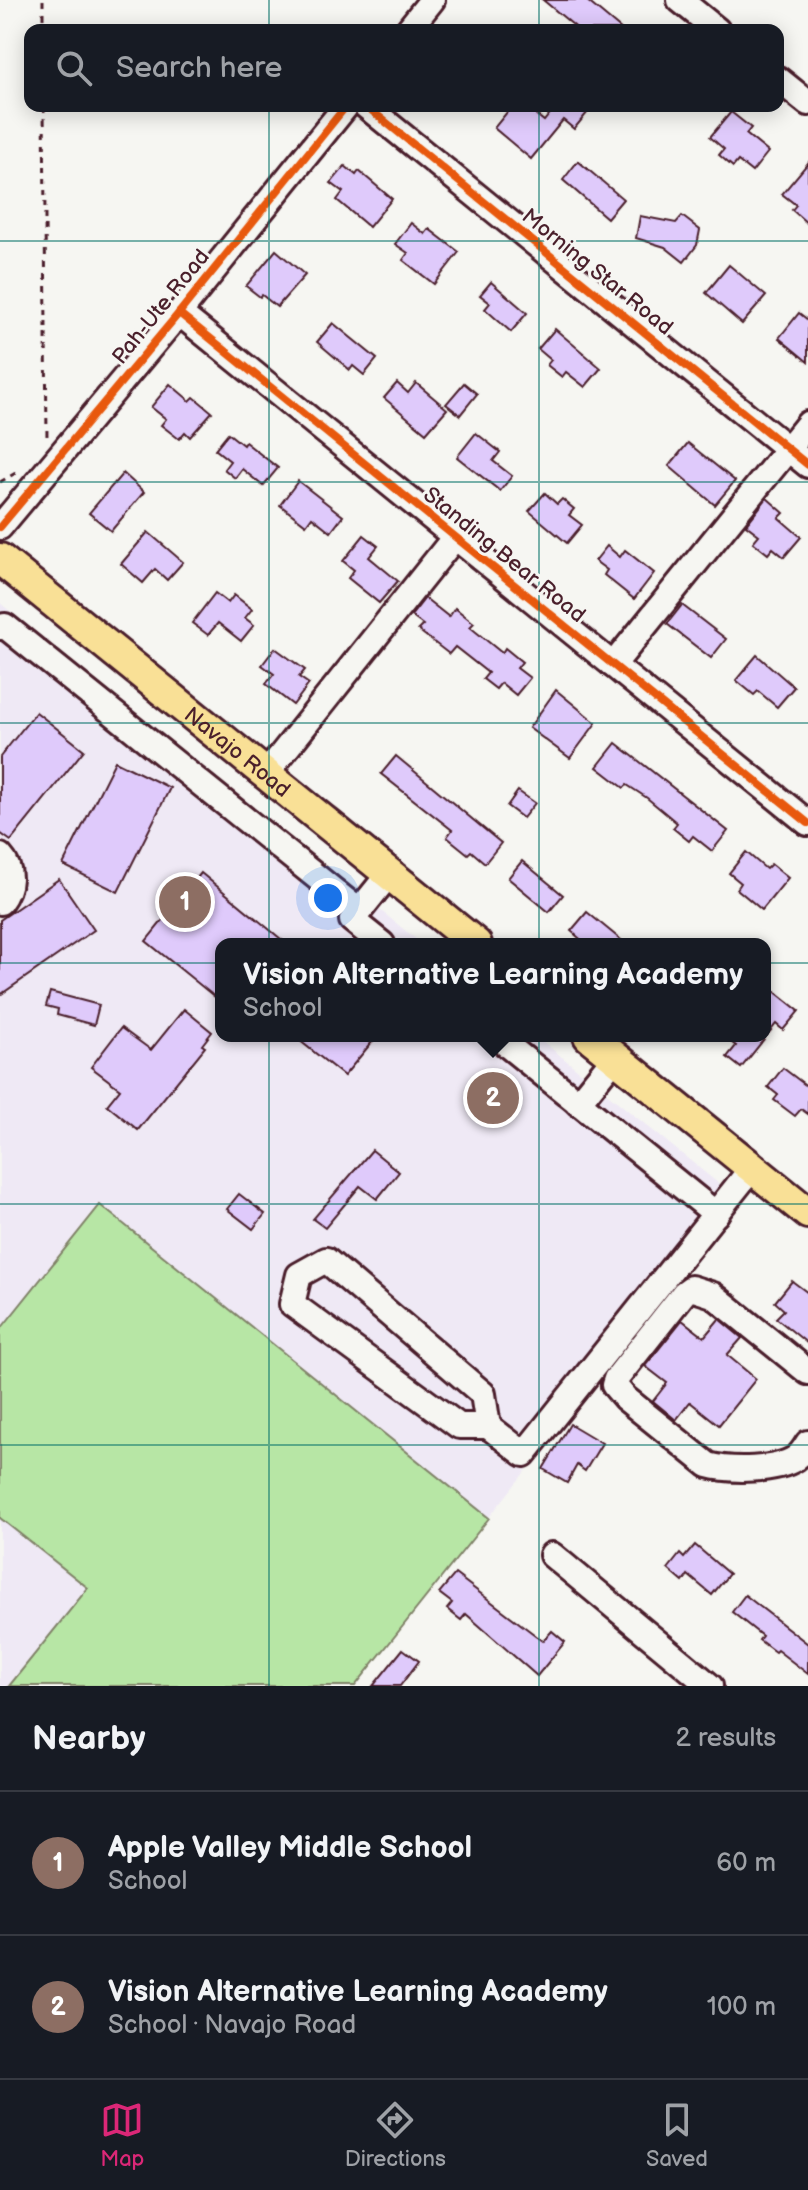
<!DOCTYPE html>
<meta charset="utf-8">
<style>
body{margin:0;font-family:"Balsamiq Sans",sans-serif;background:#242831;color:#f1f3f6}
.you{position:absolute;left:328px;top:898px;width:28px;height:28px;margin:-20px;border:6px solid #fff;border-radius:50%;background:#1a73e8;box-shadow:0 0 0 12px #1a73e833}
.badge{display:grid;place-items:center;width:52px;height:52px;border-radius:50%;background:#db2777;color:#fff;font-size:26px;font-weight:700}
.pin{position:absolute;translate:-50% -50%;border:4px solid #fff;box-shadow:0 2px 8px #0006}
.popup{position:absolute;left:215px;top:938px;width:556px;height:104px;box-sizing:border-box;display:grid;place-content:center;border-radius:16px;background:#171b24;filter:drop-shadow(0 2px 6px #0005);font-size:26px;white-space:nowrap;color:#9ea1a6}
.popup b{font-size:30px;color:#f1f3f6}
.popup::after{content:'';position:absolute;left:50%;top:100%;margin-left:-16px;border:16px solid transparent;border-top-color:#171b24}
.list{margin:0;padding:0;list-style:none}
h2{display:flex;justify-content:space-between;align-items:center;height:104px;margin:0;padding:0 32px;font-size:34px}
h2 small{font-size:26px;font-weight:400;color:#9ea1a6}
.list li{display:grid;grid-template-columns:52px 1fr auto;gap:24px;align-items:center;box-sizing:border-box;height:144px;padding:0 32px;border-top:2px solid #363941}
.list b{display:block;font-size:30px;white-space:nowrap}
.list p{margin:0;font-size:26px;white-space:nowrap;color:#9ea1a6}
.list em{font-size:26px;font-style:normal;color:#9ea1a6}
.icon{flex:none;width:44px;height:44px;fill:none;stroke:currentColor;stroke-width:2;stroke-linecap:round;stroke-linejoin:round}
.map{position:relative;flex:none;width:808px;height:1686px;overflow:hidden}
.search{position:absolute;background:#171b24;box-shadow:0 4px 20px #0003;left:24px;right:24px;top:24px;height:88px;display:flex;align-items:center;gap:20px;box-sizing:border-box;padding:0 28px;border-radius:16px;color:#9ea1a6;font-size:30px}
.sheet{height:392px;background:#171b24}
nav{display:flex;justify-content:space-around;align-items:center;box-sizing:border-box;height:112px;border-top:2px solid #363941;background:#171b24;font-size:22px;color:#9ea1a6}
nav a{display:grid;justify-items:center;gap:4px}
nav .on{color:#db2777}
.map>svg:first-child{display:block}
.built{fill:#efe9f5}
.green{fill:#b7e6a5;stroke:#808268;stroke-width:2}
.building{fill:#dfcafb;stroke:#4a1f2b;stroke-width:2}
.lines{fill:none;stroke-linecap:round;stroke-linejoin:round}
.minor-casing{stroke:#4a1f2b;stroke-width:30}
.major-casing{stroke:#4a1f2b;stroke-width:36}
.path{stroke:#4a1f2b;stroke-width:3;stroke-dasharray:6 6;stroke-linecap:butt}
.minor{stroke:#f6f6f2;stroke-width:24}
.major{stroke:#f9e096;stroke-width:30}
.cycleway-casing{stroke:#f6f6f2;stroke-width:13}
.cycleway{stroke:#e8590c;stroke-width:8}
.grid{fill:none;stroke:#0f766e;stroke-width:2;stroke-opacity:0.55}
.labels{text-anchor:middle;stroke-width:6;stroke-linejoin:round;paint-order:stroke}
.street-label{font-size:22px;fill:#4a1f2b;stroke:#f6f6f2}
</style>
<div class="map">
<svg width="808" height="1686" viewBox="0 0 808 1686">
<rect width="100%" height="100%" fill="#f6f6f2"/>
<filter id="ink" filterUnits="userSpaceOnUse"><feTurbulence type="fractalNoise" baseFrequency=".0125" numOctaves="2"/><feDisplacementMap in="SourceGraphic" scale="16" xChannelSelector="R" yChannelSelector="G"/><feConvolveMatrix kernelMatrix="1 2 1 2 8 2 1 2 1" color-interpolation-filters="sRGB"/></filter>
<g filter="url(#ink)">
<path class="built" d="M0,603L422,944H221V1036H536L740,1201L355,1686H0Z"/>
<path class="green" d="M100,1205L489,1518L355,1686H9L88,1588L0,1518V1330Z"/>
<g class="building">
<path d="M543,0H586L622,30H579Z"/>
<path d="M512,106H525L544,121L552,111L545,106H580L588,112L574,129L563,120L531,159L494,128Z"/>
<path d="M731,112L751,128L746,134L768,152L752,172L738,161L733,167L719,155L724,149L710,137Z"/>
<path d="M578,161L623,199L607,218L563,180Z"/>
<path d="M808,163V224L792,210L796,205L782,194Z"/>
<path d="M345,166L356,175L359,171L392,199L369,227L337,200L343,192L331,183Z"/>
<path d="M640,216L676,223L682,216L700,230L697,245L684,262L665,247L636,238Z"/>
<path d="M411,223L425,234L429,229L459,252L434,284L403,260L408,253L395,244Z"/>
<path d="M276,250L305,275L277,307L262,295L260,297L246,286Z"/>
<path d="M729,265L766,296L742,324L706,293Z"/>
<path d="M491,282L527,313L511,332L485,309L490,303L480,295Z"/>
<path d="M799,313L808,320V362L779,338Z"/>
<path d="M333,323L377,359L364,375L353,366L350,370L317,342Z"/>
<path d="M555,329L601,368L585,387L566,372L562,377L547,365L551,360L538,349Z"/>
<path d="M397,383L408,393L416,383L447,409L426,433L384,398Z"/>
<path d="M464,383L477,394L460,415L446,404Z"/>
<path d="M170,384L190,401L194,397L212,412L190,437L185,432L179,439L161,425L166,419L151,407Z"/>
<path d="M228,433L243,445L245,442L278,468L263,486L242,469L235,478L224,469L230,461L215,449Z"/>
<path d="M476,433L500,452L493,461L512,476L500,491L457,457Z"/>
<path d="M688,443L735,481L715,505L669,466Z"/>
<path d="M123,473L144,492L111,531L89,513Z"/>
<path d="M298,481L343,516L331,532L312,517L306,525L280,505Z"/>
<path d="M545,493L557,504L562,499L574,509L569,515L582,525L567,543L529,511Z"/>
<path d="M767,498L784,513L779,518L801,537L784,557L773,548L768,554L753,542L759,535L746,525Z"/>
<path d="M148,532L183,562L167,580L155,569L143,583L121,564Z"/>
<path d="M364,535L378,546L369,557L398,581L379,603L348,578L354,570L343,561Z"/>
<path d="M607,546L620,557L625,550L654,573L634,599L604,575L607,570L595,561Z"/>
<path d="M215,593L228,603L234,595L252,609L245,618L254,625L241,641L218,623L208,635L192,623Z"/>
<path d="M425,598L449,617L455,608L474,623L470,627L502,653L505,648L522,662L517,668L530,678L516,695L501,683L496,689L483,679L488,673L455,647L449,654L418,630L423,625L411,616Z"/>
<path d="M682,605L726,639L711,658L667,624Z"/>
<path d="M275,648L305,670L299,677L309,684L293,705L266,684L274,674L262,665Z"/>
<path d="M757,655L794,687L777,707L758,691L754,695L736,680Z"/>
<path d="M556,690L596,723L570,758L529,728Z"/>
<path d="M36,712L84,750L11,841L0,833V757Z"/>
<path d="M616,743L728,831L712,851L693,836L689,841L673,828L677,823L647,798L627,785L624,788L597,767Z"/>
<path d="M396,756L501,843L485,863L471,851L468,854L447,837L452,830L381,774Z"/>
<path d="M115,761L170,788L118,892L63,865Z"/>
<path d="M518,791L535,803L523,818L507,806Z"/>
<path d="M746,852L766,869L771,864L788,878L762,910L737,889L741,883L729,873Z"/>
<path d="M522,861L563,895L549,912L508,878Z"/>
<path d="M201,873L287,944H221V1002L146,941Z"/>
<path d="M59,879L94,930L0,995V920Z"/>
<path d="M587,912L626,944H586L571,931Z"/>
<path d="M774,991L799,1011L783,1030L776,1024L741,1068L727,1057L736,1046L723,1036H765V1002Z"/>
<path d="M50,992L99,1005L94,1025L57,1015L58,1009L46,1006Z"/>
<path d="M184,1009L212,1032L202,1045L205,1047L138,1130L107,1105L120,1089L91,1067L121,1028L151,1050Z"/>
<path d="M294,1036H377L344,1076Z"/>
<path d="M783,1068L808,1087V1114L801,1109L795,1116L774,1100L778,1095L768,1087Z"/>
<path d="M372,1150L399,1172L377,1199L360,1186L325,1228L313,1219Z"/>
<path d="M239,1194L265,1214L253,1229L227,1209Z"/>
<path d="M792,1281L808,1293V1344L776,1318L784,1310L775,1302Z"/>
<path d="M719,1319L742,1338L727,1355L756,1379L719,1425L690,1402L676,1420L653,1401L667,1383L645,1366L682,1320L704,1337Z"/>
<path d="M570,1424L602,1443L585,1471L577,1465L567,1483L543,1469Z"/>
<path d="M695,1545L729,1574L712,1595L688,1575L683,1582L668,1569L680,1554L684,1558Z"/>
<path d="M455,1574L543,1641L552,1631L565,1642L537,1676L466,1614L461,1620L447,1609L452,1603L439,1593Z"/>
<path d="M745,1595L808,1644V1674L777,1650L775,1652L759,1640L762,1636L732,1612Z"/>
<path d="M403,1649L419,1661L400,1686H373Z"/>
</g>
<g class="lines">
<defs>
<g id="minor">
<path d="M680,0L717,30"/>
<path d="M408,30L432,0"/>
<path d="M778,79L808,103"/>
<path d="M366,106L808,465"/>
<path d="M179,313L808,823"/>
<path d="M0,527L179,313L346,106"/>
<path d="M0,627L5,626L359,911"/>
<path d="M613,665L808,424"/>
<path d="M266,774L455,537"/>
<path d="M0,856C13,870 11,887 0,902"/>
<path d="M382,944L352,920L389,874"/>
<path d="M496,1036L716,1214"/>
<path d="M578,1103L615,1057"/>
<path d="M808,1372L713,1295L691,1288L684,1293L616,1379L614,1385L625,1398L708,1465C730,1471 777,1471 796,1458C800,1455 805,1448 808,1443"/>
<path d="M488,1426H459L292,1304L299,1275L326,1260L483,1394L488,1426L524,1454L752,1168"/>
<path d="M552,1555L710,1686"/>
</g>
<g id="major">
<path id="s1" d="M0,559L476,944"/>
<path d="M589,1036L808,1213"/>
</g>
</defs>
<use href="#minor" class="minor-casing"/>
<use href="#major" class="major-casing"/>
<g class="path">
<path d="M43,0V30"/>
<path d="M44,106L47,440"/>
<path d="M0,482L19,471"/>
</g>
<use href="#minor" class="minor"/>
<use href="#major" class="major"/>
<defs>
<g id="cycleway">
<path d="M366,106L808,465"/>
<path d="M179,313L808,823"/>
<path d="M0,527L179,313L346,106"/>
</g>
</defs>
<use href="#cycleway" class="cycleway-casing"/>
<use href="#cycleway" class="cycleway"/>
</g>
</g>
<path class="grid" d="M269,0V30M539,0V30M269,106V1686M539,106V1686M0,241H808M0,482H808M0,723H808M0,963H808M0,1204H808M0,1445H808"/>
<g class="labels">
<g class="street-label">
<text transform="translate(598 271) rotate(39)" y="8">Morning Star Road</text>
<text transform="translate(160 306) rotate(-51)" y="8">Pah-Ute Road</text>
<text transform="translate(505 554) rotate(39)" y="8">Standing Bear Road</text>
<text dy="8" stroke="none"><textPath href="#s1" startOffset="306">Navajo Road</textPath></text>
</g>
</g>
</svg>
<div class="you"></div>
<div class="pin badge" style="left:185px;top:902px;background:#8d6e63">1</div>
<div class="pin badge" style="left:493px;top:1098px;background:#8d6e63">2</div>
<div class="popup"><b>Vision Alternative Learning Academy</b>School</div>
<div class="search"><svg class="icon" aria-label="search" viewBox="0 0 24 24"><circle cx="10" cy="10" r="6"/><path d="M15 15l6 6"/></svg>Search here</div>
</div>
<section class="sheet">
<h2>Nearby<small>2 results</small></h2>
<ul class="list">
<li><span class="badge" style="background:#8d6e63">1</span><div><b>Apple Valley Middle School</b><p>School</p></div><em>60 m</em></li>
<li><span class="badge" style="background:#8d6e63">2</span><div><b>Vision Alternative Learning Academy</b><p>School · Navajo Road</p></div><em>100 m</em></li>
</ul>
</section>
<nav>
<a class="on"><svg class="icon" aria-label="map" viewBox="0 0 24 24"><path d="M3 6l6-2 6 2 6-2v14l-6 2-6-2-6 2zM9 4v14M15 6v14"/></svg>Map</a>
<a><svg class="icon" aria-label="directions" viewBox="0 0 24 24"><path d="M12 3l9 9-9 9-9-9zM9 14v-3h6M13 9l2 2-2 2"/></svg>Directions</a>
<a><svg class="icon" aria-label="saved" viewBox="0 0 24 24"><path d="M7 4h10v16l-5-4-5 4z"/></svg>Saved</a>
</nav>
